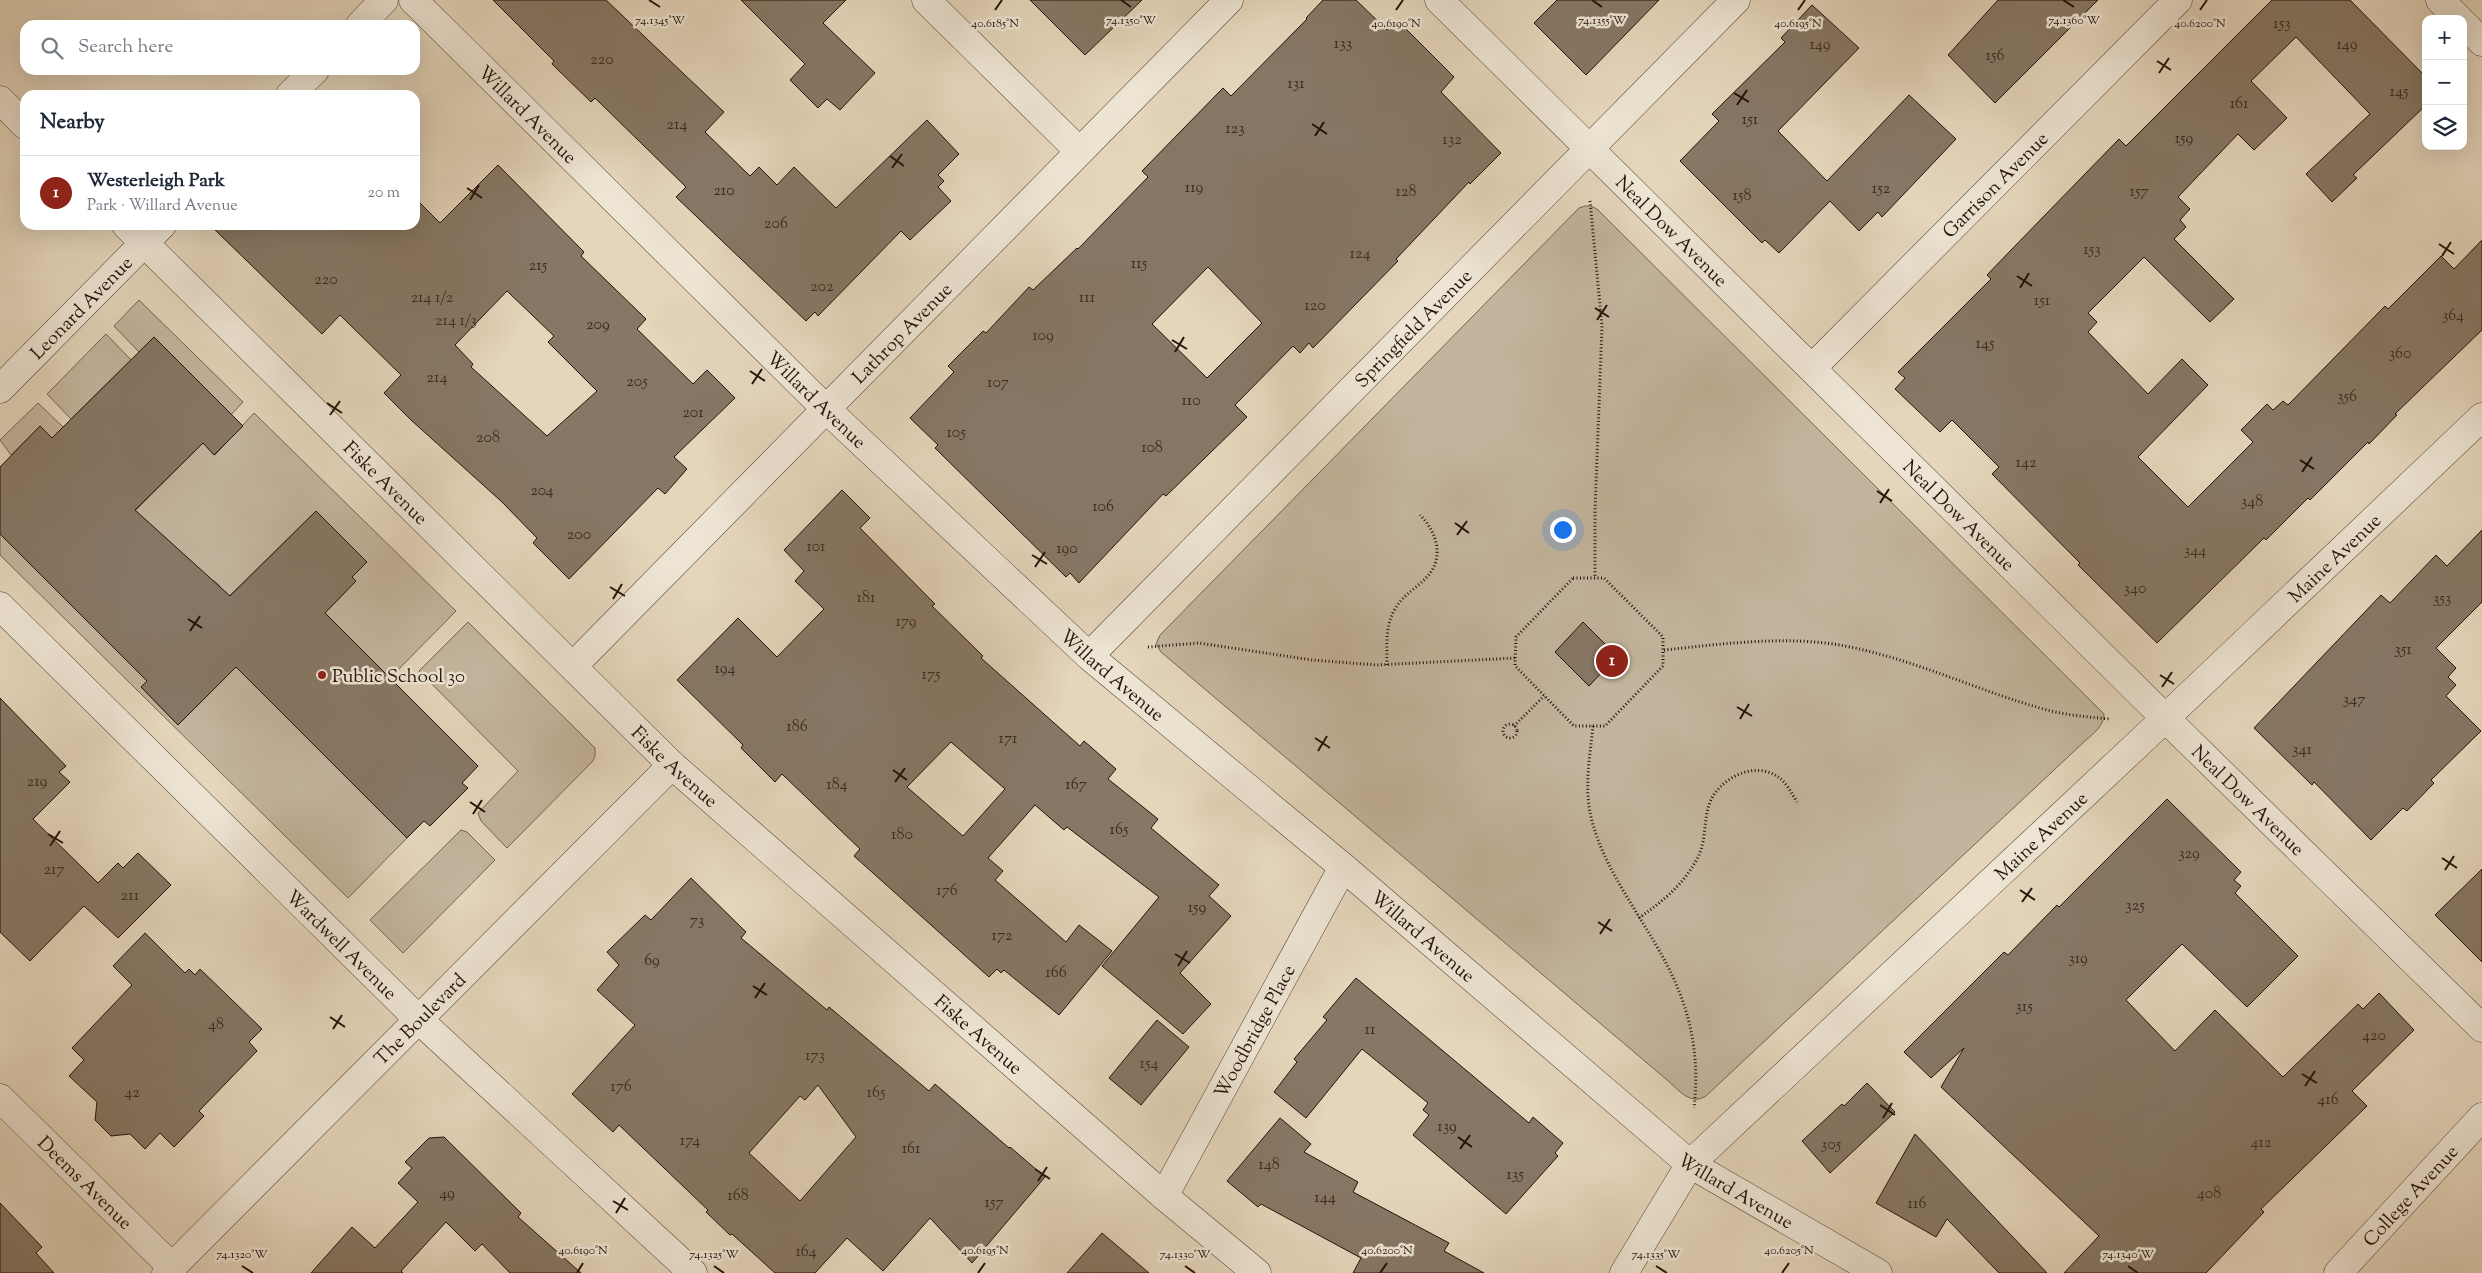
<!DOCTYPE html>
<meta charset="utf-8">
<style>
body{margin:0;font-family:"Sorts Mill Goudy",serif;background:#f2f2f3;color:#1f2937}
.controls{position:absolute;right:15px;top:15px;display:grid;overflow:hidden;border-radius:10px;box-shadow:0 5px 20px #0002}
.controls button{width:45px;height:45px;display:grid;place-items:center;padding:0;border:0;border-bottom:1px solid #e0e1e3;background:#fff;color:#1f2937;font:25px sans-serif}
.you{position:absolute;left:1562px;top:529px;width:18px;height:18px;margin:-12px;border:4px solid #fff;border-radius:50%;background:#1a73e8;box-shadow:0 0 0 8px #1a73e833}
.badge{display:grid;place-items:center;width:32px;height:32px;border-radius:50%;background:#8f2418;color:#fff;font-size:16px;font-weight:700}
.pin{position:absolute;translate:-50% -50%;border:2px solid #fff;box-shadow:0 1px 5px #0006}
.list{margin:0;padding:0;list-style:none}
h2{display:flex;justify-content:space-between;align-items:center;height:65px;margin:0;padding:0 20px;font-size:21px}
h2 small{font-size:16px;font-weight:400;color:#747a83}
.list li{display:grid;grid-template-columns:32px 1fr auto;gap:15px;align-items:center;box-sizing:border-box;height:75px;padding:0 20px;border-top:1px solid #e0e1e3}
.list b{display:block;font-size:19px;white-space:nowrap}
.list p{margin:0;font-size:16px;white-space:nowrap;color:#747a83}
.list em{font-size:16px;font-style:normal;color:#747a83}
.icon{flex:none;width:28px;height:28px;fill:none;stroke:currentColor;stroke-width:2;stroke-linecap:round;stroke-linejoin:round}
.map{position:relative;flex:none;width:2482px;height:1273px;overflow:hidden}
.search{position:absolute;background:#fff;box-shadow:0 5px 20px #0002;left:20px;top:20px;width:400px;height:55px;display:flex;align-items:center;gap:12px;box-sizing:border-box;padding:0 18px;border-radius:15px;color:#747a83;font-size:19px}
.panel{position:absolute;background:#fff;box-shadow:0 5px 20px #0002;left:20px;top:90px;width:400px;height:140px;border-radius:15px}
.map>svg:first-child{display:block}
.green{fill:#c3b49d;stroke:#736352}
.building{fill:#877765;stroke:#231208;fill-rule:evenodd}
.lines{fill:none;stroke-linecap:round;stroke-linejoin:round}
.street-casing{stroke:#534335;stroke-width:29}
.path{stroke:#231208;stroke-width:3;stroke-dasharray:1 2.5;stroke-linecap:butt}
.street{stroke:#ede4d3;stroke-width:28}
.ticks{fill:none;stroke:#231208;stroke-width:2}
.poi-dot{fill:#8f2418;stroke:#ede4d3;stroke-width:2}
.labels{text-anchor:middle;stroke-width:5;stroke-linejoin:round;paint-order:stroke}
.number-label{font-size:16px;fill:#3c2b1f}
.street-label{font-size:19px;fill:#231208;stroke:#ede4d3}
.poi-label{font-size:19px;fill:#231208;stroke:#ede4d3;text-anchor:start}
.ticks-label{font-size:12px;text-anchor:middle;fill:#231208;stroke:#ede4d3;stroke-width:5;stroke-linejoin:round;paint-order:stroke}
</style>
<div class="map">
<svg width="2482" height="1273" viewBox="0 0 2482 1273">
<rect width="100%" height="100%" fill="#e4d5bb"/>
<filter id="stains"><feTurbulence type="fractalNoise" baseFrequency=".004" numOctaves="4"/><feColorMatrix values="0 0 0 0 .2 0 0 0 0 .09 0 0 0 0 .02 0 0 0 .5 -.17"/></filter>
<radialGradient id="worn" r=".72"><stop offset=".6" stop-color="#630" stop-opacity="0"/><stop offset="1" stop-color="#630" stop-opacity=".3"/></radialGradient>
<g class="green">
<path d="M1585,206H1591L1597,209L2104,714C2104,726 2093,734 2085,741L1706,1096C1690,1106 1679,1090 1666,1079L1161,652L1156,644L1160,635L1579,208Z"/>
<path d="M139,300L243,402L231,415L154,337L139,352L114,326Z"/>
<path d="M106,334L131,360L71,419L47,394Z"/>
<path d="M38,403L63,427L52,438L40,426L11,455L0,440Z"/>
<path d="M254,413L456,611L390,678L325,613L356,581L352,577L367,562L316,511L219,606L211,597L220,586L213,580L203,590L130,516L203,443L215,455Z"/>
<path d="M0,534L147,681L141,687L178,725L255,635L407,838L348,898L0,555Z"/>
<path d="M468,622L595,748V757L592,762L507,848L481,821L478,813L518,771L419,671Z"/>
<path d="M461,830L467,832L495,860L403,953L370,920Z"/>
</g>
<g class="building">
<path d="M493,0H606L724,112L705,132L750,176L759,167L777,185L794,167L836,208L927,120L959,154L938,175L944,181L938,187L951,201L910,240L901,231L818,316L815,312L806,321L676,197L686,187L595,98L591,102L552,64L554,61Z"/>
<path d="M741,0H846L823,23L875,73L840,110L827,99L818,108L790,80L805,64Z"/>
<path d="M1030,0H1142L1085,55Z"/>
<path d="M1323,0H1356L1387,30L1397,20L1454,77L1441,92L1501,153L1470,184L1469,182L1396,259L1398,261L1313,348L1309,343L1300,353L1293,346L1235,405L1247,417L1166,496L1163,494L1079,583L1070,573L1066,577L935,448L938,445L910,418L954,372L948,366L983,331L986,333L1029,287L1033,290L1077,248L1078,249L1148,177L1142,171L1223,88L1231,96L1307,19L1306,18ZM1208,267L1262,323L1207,378L1152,324Z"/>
<path d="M1557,0H1659L1586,75L1534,23Z"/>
<path d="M1998,0H2098L1995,103L1948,55Z"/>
<path d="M2272,0H2350L2426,77V105L2353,175L2357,178L2332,202L2306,174L2370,114L2296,37L2251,81L2287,118L2254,150L2238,134L2178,197L2190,209L2180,220L2186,227L2174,239L2234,299L2210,322L2144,257L2088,313L2097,322L2088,332L2148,394L2182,359L2208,385L2138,457L2188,507L2253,442L2241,430L2267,404L2273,410L2283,401L2288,405L2385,306L2388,309L2441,256L2454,269L2482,240V330L2395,414L2397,415L2369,444L2368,442L2310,500L2308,498L2266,540L2264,538L2157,643L2078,565L2080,563L1992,474L1999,467L1952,420L1940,432L1895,389L1905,378L1898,372L1991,279L1987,275L2013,248L2119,139L2126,146Z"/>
<path d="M1812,5L1859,48L1778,131L1827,181L1909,95L1956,139L1882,217L1878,212L1859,231L1830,201L1779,253L1765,240L1762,243L1680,161L1719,121L1712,114L1785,42L1781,38Z"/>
<path d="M498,165L584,252L581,256L646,319L637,329L693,384L707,370L735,398L674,457L687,469L665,494L658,488L569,579L533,543L537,538L502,502L411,420L384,393L401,375L340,315L322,334L210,225H415V198L440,223ZM507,291L554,336L548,342L597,391L547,436L471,367L473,364L455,345Z"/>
<path d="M154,337L243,426L214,455L203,443L135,510L230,596L316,511L367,562L352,577L356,581L325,613L478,766L462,783L468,788L430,826L424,821L407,838L236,667L178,725L141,687L147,681L0,534V467L40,426L52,438Z"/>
<path d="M842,490L870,518L860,528L935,604L932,606L983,656L981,658L1080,746L1084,741L1116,769L1108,779L1158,819L1151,828L1219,885L1209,896L1231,916L1180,973L1211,1004L1183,1034L1102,966L1159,897L1067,827L1064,830L1035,805L988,858L1003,871L995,880L1066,942L1079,925L1112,951L1059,1015L1004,970L1001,973L997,969L989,977L854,856L860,849L782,774L775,782L741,748L743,745L677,680L738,618L777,657L824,609L795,581L804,571L784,550ZM951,742L1005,789L963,836L907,787Z"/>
<path d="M2482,530V602L2436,648L2456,668L2448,677L2456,685L2446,696L2481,731L2431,780L2434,783L2407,811L2403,808L2371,840L2314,782L2312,785L2254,728L2381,595L2390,603L2436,555L2447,566Z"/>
<path d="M1583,622L1617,656L1589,686L1555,652Z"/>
<path d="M0,698L66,766L59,772L70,782L33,819L98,883L118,863L123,868L138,853L171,885L118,938L84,906L30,961L0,932Z"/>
<path d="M2167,799L2241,872L2234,880L2241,886L2235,893L2298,956L2247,1007L2182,944L2126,1000L2175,1051L2215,1010L2283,1077L2358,1004L2363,1009L2379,993L2414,1030L2352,1091L2367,1106L2261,1209L2264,1212L2206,1273H2064L2099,1236L1941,1087L1964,1048L1931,1078L1904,1052L2004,952L2008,955L2057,905L2059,907Z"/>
<path d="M2482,869V962L2435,915Z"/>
<path d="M691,878L746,932L741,938L827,1010L829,1007L929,1091L935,1084L1009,1148L1010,1147L1045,1177L972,1263L930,1218L883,1271L847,1238L815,1273H775L732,1234L730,1235L706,1212L708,1210L619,1125L613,1132L572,1094L635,1025L597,990L619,965L607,952L645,915L651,920ZM818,1085L856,1137L800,1201L749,1153L800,1096L805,1100Z"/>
<path d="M145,933L185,973L189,969L195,975L200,969L262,1029L249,1042L257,1051L199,1111L204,1116L174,1147L160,1133L145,1149L130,1134L111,1136L95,1120L97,1102L69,1076L84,1060L72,1048L132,985L113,966Z"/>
<path d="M1356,978L1529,1123L1533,1117L1563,1143L1555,1153L1558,1156L1506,1214L1413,1135L1429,1115L1423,1110L1428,1103L1362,1049L1306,1118L1274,1092L1297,1062L1294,1059L1327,1020L1323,1017Z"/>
<path d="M1157,1020L1189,1047L1141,1105L1109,1078Z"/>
<path d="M1867,1083L1895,1112L1830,1173L1802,1141L1842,1104L1844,1106Z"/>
<path d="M1280,1118L1311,1144L1304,1152L1358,1182L1353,1192L1449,1243L1444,1251L1484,1273H1353L1361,1258L1261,1204L1258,1207L1227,1181Z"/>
<path d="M1915,1134L2047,1273H1999L1947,1219L1936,1237L1876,1203Z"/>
<path d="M444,1137L521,1213L518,1217L581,1273H510L482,1244L475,1251L446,1222L401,1271L403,1273H311L352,1227L375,1248L418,1202L398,1183L412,1168L405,1162L429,1138Z"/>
<path d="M0,1203L42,1247L36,1253L54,1273H0Z"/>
<path d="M1102,1233L1149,1273H1067Z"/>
</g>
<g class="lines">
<defs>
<g id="street">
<path id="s1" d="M413,0L825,408L1089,656L1343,867L1690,1164L1878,1273"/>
<path d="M926,0L1079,151"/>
<path id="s2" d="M1439,0L2165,718L2482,1028"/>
<path d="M2440,0L2459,19"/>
<path d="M2463,23L2482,42"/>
<path d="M360,25L384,0"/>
<path d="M290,95L315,70"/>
<path d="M0,100L25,125"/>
<path id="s3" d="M126,225L672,765L1164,1196L1257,1273"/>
<path id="s4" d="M1812,368L2178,0"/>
<path id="s5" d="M0,389L162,225"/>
<path id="s6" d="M0,606L418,1019L693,1273"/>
<path id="s7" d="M1089,656L1736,0"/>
<path id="s8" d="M573,666L1229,0"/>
<path id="s9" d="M0,1098L172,1267"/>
<path id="s10" d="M1164,1196L1343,867"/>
<path id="s11" d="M166,1273L672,765"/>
<path id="s12" d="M1624,1273L1690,1164L2139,743L2482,417"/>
<path id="s13" d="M2338,1273L2482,1117"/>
</g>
</defs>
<use href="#street" class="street-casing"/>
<g class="path">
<path d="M1590,201L1602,326L1595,511V578"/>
<path d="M1573,578H1604L1663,637V666L1605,726H1574L1515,666L1516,637Z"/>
<path d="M1148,647L1199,643L1312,660L1377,665L1515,658"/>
<path d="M1664,650C1721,644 1788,635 1845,646C1913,659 1974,689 2040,708C2063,715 2087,717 2111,719"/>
<path d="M1387,665C1387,645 1385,626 1395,609C1402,596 1415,589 1425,579C1445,560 1438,533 1420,515"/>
<circle cx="1510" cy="731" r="7"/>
<path d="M1514,726L1544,696"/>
<path d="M1593,726C1590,756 1584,787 1591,817C1604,871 1642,916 1667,965C1691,1011 1700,1057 1694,1108"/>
<path d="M1639,918C1663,901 1683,885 1697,859C1708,840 1702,814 1713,796C1727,774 1760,760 1782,780C1788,786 1792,794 1797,802"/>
</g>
<use href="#street" class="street"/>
</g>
<path class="ticks" d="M649,0L660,7M1121,0L1131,7M1592,0L1602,7M2063,0L2074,7M995,10L1002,0M1396,10L1403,0M1798,10L1805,0M2200,10L2207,0M2157,61L2171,70M2159,73L2169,58M1734,93L1749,102M1737,105L1747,90M1312,124L1327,134M1315,136L1324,122M890,156L904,166M892,168L902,154M467,188L482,198M470,200L479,185M2439,244L2454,254M2442,256L2451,242M2017,276L2032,286M2020,288L2029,273M1595,308L1609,317M1597,320L1607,305M1172,340L1187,349M1175,352L1184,337M750,371L765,381M752,384L762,369M327,403L342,413M330,415L340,401M2300,460L2314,469M2302,472L2312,457M1877,491L1892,501M1880,503L1889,489M1455,523L1469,533M1457,535L1467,521M1032,555L1047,564M1035,567L1045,552M610,587L625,596M613,599L622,584M188,619L202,628M190,631L200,616M2160,675L2174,684M2162,687L2172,672M1737,707L1752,716M1740,719L1749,704M1315,738L1330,748M1318,751L1327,736M893,770L907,780M895,782L905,768M470,802L485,812M473,814L482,800M48,834L63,843M50,846L60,831M2442,858L2457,868M2445,870L2454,856M2020,890L2035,900M2022,902L2032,888M1598,922L1612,931M1600,934L1610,919M1175,954L1190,963M1178,966L1187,951M753,986L767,995M755,998L765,983M330,1017L345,1027M333,1029L342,1015M2302,1074L2317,1083M2305,1086L2315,1071M1880,1105L1895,1115M1883,1118L1892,1103M1458,1137L1472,1147M1460,1149L1470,1135M1035,1169L1050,1179M1038,1181L1047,1167M613,1201L628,1210M616,1213L625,1198M242,1266L253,1273M714,1266L724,1273M1185,1266L1195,1273M1656,1266L1667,1273M2128,1266L2138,1273M577,1273L583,1263M978,1273L985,1263M1380,1273L1387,1263M1782,1273L1789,1263"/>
<circle class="poi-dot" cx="322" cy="675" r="5"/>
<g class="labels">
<g class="number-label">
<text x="2282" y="28">153</text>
<text x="1343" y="48">133</text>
<text x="1820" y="49">149</text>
<text x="2347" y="49">149</text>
<text x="1995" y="60">156</text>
<text x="602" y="64">220</text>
<text x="1296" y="88">131</text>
<text x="2399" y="96">145</text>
<text x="2239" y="108">161</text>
<text x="1750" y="124">151</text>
<text x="677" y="129">214</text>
<text x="1235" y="133">123</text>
<text x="2184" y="143">159</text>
<text x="1452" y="144">132</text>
<text x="1194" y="192">119</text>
<text x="1881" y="193">152</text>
<text x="724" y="195">210</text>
<text x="1406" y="196">128</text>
<text x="2139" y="196">157</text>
<text x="1742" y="200">158</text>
<text x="776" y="228">206</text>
<text x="2092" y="254">153</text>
<text x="1360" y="258">124</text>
<text x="1139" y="268">115</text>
<text x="538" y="270">215</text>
<text x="326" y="284">220</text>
<text x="822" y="291">202</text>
<text x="432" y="302">214 1/2</text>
<text x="1087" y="302">111</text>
<text x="2042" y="305">151</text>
<text x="1315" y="310">120</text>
<text x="2453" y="320">364</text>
<text x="456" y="325">214 1/3</text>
<text x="598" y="329">209</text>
<text x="1043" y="340">109</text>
<text x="1985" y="348">145</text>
<text x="2400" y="358">360</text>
<text x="437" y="382">214</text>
<text x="637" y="386">205</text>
<text x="998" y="387">107</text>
<text x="2347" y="401">356</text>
<text x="1191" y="405">110</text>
<text x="693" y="417">201</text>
<text x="956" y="437">105</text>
<text x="488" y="442">208</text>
<text x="1152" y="452">108</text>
<text x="2026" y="467">142</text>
<text x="542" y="495">204</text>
<text x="2252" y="506">348</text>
<text x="1103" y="511">106</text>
<text x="579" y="539">200</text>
<text x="816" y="551">101</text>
<text x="1067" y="553">190</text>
<text x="2195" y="555">344</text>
<text x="2135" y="593">340</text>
<text x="866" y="602">181</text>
<text x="2442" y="603">353</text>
<text x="906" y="626">179</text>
<text x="2403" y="654">351</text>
<text x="725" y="673">194</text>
<text x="931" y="679">175</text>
<text x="2354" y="704">347</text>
<text x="797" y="731">186</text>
<text x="1008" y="743">171</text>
<text x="2302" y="754">341</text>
<text x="37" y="786">219</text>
<text x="837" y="789">184</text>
<text x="1076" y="789">167</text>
<text x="1119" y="834">165</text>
<text x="902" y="839">180</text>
<text x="2189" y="858">329</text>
<text x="54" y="874">217</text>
<text x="947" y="895">176</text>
<text x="130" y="900">211</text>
<text x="2135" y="910">325</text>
<text x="1197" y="912">159</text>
<text x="697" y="925">73</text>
<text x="1002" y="940">172</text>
<text x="2078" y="963">319</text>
<text x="652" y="965">69</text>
<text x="1056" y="977">166</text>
<text x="2024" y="1011">315</text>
<text x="216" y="1029">48</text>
<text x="1370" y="1034">11</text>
<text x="2374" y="1040">420</text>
<text x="815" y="1060">173</text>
<text x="1149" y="1068">154</text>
<text x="621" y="1091">176</text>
<text x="132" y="1097">42</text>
<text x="876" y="1097">165</text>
<text x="2328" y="1104">416</text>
<text x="1447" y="1131">139</text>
<text x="690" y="1145">174</text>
<text x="2261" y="1147">412</text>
<text x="1831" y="1149">305</text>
<text x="911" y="1153">161</text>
<text x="1269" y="1169">148</text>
<text x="1515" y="1179">135</text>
<text x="447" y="1198">49</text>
<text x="2209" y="1198">408</text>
<text x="738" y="1200">168</text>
<text x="1325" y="1202">144</text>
<text x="994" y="1207">157</text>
<text x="1917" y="1208">116</text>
<text x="806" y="1256">164</text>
</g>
<g class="street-label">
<text dy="7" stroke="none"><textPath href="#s1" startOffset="162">Willard Avenue</textPath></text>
<text dy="7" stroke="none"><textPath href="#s4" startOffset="259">Garrison Avenue</textPath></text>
<text dy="7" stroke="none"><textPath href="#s2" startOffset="328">Neal Dow Avenue</textPath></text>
<text dy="7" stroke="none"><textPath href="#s5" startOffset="115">Leonard Avenue</textPath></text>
<text dy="7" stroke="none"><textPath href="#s7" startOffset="461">Springfield Avenue</textPath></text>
<text dy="7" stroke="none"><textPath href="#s8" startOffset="468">Lathrop Avenue</textPath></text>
<text dy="7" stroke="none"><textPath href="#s1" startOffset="568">Willard Avenue</textPath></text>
<text dy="7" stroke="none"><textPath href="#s3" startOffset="366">Fiske Avenue</textPath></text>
<text dy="7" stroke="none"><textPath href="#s2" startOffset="732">Neal Dow Avenue</textPath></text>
<text dy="7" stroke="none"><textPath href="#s12" startOffset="1012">Maine Avenue</textPath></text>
<text dy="7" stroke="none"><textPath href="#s1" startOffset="972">Willard Avenue</textPath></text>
<text dy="7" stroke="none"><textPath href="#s3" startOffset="771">Fiske Avenue</textPath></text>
<text dy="7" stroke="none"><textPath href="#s2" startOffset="1138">Neal Dow Avenue</textPath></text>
<text dy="7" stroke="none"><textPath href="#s12" startOffset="608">Maine Avenue</textPath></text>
<text dy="7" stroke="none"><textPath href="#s1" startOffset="1378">Willard Avenue</textPath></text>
<text dy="7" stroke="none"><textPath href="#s6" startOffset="481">Wardwell Avenue</textPath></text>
<text dy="7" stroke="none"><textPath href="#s11" startOffset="359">The Boulevard</textPath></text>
<text dy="7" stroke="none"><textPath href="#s10" startOffset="188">Woodbridge Place</textPath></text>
<text dy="7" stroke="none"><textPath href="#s3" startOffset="1176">Fiske Avenue</textPath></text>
<text dy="7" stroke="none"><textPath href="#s9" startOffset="120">Deems Avenue</textPath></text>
<text dy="7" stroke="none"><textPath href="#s1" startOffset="1782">Willard Avenue</textPath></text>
<text dy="7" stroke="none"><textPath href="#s13" startOffset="106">College Avenue</textPath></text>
</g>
<g class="poi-label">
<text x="332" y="682">Public School 30</text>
</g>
</g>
<g class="ticks-label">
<text x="660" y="24">74.1345°W</text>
<text x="1131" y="24">74.1350°W</text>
<text x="1602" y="24">74.1355°W</text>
<text x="2074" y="24">74.1360°W</text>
<text x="995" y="27">40.6185°N</text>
<text x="1396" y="27">40.6190°N</text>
<text x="1798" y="27">40.6195°N</text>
<text x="2200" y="27">40.6200°N</text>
<text x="583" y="1254">40.6190°N</text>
<text x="985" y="1254">40.6195°N</text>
<text x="1387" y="1254">40.6200°N</text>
<text x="1789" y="1254">40.6205°N</text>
<text x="242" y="1258">74.1320°W</text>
<text x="714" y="1258">74.1325°W</text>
<text x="1185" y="1258">74.1330°W</text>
<text x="1656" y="1258">74.1335°W</text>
<text x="2128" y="1258">74.1340°W</text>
</g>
<rect width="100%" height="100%" filter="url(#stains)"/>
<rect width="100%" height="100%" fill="url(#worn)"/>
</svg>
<div class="controls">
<button>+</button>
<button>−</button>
<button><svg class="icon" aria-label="layers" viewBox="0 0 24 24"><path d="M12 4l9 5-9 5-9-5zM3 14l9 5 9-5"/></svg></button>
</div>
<div class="you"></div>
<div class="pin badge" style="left:1612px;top:661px">1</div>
<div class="search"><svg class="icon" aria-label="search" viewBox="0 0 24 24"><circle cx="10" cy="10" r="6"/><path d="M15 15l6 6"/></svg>Search here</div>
<section class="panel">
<h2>Nearby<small></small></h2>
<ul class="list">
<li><span class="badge">1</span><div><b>Westerleigh Park</b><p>Park · Willard Avenue</p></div><em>20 m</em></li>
</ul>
</section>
</div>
